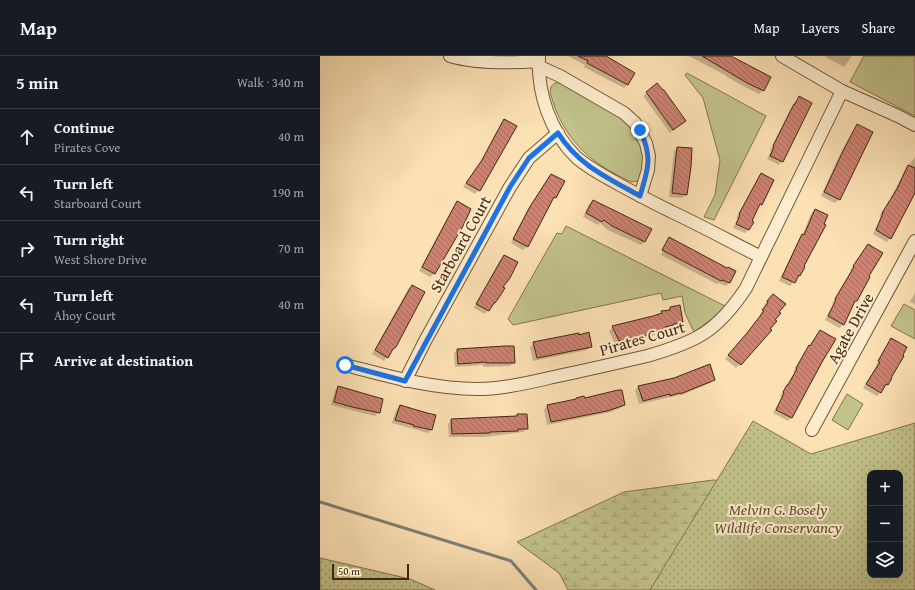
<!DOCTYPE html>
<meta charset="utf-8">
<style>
body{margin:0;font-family:"Gentium Book Plus",serif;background:#20242c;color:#f1f3f6}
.controls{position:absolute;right:12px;bottom:12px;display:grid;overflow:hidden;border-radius:8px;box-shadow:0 4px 16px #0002}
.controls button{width:36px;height:36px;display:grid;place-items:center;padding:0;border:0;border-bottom:1px solid #363941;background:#171b24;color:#f1f3f6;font:20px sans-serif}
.scale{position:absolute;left:12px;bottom:10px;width:77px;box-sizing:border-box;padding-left:4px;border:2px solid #442710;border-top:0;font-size:11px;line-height:14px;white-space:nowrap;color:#442710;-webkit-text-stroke:3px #fdecce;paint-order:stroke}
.stop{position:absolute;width:12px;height:12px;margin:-9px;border:3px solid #1a73e8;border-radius:50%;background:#fff}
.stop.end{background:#1a73e8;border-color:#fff;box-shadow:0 1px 4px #0008}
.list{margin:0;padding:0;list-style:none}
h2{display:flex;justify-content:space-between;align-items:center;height:52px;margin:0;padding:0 16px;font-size:17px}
h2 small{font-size:13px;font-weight:400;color:#9ea1a6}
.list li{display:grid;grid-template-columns:26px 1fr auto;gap:12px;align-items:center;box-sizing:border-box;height:56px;padding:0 16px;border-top:1px solid #363941}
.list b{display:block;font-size:15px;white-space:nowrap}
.list p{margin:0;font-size:13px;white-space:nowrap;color:#9ea1a6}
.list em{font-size:13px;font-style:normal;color:#9ea1a6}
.icon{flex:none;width:22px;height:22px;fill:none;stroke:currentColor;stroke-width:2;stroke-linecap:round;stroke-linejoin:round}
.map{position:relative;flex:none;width:595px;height:534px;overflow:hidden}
header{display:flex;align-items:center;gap:24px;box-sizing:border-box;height:56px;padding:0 20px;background:#171b24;border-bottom:1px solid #363941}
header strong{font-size:19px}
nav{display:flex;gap:22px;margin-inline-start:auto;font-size:14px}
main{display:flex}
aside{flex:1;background:#171b24}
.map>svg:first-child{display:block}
.green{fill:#c2c28b;stroke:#83744e}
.wetland{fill:url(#wetland-marsh);stroke:#83744e}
.park{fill:url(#park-dots);stroke:#83744e;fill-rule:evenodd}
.shadow{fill:#0003}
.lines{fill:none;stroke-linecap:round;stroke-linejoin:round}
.stream{stroke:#7c8074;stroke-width:3}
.building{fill:url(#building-back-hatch);stroke:#442710}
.minor-casing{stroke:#725639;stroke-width:14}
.minor{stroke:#fdecce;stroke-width:12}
.route{stroke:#1a73e8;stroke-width:5}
.labels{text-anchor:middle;stroke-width:4;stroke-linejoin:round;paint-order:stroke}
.street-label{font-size:16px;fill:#442710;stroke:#fdecce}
.park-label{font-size:16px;font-style:italic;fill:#644e2f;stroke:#fdecce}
</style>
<header>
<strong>Map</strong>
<nav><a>Map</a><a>Layers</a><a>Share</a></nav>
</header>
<main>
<aside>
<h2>5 min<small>Walk · 340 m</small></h2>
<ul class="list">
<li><svg class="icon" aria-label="ahead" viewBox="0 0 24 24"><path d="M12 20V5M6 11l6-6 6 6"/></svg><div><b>Continue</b><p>Pirates Cove</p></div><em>40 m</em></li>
<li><svg class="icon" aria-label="left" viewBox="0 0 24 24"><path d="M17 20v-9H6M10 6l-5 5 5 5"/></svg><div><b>Turn left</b><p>Starboard Court</p></div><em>190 m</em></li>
<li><svg class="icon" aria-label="right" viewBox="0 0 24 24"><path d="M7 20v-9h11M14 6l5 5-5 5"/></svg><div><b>Turn right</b><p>West Shore Drive</p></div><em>70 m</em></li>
<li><svg class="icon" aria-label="left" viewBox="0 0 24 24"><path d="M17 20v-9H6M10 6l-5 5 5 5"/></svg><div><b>Turn left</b><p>Ahoy Court</p></div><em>40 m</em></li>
<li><svg class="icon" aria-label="arrive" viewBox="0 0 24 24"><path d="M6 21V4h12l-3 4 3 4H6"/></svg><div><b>Arrive at destination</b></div></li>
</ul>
</aside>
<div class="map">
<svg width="595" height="534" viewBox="0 0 595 534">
<defs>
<pattern id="wetland-marsh" width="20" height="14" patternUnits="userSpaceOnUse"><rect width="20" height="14" fill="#c2c28b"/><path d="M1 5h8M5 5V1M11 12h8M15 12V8" fill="none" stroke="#9f9e70"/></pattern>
<pattern id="park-dots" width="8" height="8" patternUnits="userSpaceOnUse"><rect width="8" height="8" fill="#c2c28b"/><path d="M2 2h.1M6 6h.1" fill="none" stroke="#9f9e70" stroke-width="1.8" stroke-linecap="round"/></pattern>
<pattern id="building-back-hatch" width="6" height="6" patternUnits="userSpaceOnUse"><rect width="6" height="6" fill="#cf8172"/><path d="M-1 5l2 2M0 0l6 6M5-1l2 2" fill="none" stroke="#aa6a5c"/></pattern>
</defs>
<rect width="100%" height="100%" fill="#fce1b4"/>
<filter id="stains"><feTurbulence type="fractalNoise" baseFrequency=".005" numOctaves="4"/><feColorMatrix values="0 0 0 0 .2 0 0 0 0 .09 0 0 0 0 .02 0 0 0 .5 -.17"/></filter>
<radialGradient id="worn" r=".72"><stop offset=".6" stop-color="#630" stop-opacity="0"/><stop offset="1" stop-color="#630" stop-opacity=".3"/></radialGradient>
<g class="green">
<path d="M544,0H595V60L530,26Z"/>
<path d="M367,17L446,60L394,164L384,161L395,139L400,104L383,42L365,19Z"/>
<path d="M235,27H241L308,65L325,97L321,123C312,129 308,124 299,120C267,104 244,80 233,46C231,39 227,32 235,27Z"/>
<path d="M246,170L405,250L392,263L374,276L365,257L362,240L343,244L341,237L193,269L188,263L237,177L242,178Z"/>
<path d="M584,248L595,254V283L571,270Z"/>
<path d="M527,338L543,348L528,374L512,364Z"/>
</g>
<path class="wetland" d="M551,408L580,417H550L527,534H248L239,517L197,486L304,436L393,424L507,433Z"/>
<g class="park">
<path d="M433,365L491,398L595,367V534H330ZM550,417H580V519H550Z"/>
<path d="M0,502L90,523L115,534H0Z"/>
</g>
<g class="shadow">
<path d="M248,0H286L314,17L307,29L304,32L264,11L265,9Z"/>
<path d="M369,0H410L443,34L439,38L423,30L407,21V20Z"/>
<path d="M504,0H532L524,11Z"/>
<path d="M327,37L361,68L350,77L323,40Z"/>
<path d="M479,41L462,105L459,109L447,103L451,95L450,94L471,52Z"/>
<path d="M184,64L159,134L155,138L143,131L159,109L181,67Z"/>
<path d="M538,69L519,143L515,147L501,140L520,98L534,73Z"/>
<path d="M358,92L366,139L362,142L349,141L354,95Z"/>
<path d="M595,101V136L570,182L567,186L553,178L561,161L559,160L566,151L585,114Z"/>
<path d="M441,118V148L437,152L430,165L432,166L428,174L425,177L413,172L418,163L416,162L438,122Z"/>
<path d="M232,119L235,141L231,145L207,190L203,194L191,187L207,154Z"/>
<path d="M273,145L325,185L321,189L288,174L280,167L278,169L263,161L269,148Z"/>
<path d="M137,146L150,153L114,218L110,221L99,215L134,150Z"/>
<path d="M495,154L503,168L504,169L480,219L470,230L459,225L479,183L482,180L491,158Z"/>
<path d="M349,183L407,213L415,215L409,227L406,230L398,227L397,228L341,199L348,186H346Z"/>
<path d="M548,189V220L523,269L519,272L505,264L513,248L512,247L531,215L530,214Z"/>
<path d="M184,200L182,231L174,247L165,258L154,252L180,204Z"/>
<path d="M92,230L104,236L73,293L64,305L52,298L88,233Z"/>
<path d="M595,237V248L590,246Z"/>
<path d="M449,243L458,256L449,273L450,274L416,312L405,303L423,282L441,259L440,258L445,251L444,249Z"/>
<path d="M350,252L362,265L359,269L351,271L341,277L297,290L296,287L295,288L289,275L293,271L339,259L342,256L347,255Z"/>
<path d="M497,279L515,284L471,362L468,365L453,357L462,341L460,340L474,317L473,316L486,294Z"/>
<path d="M259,280L271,290L267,294L213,305L210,291L214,287Z"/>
<path d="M571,283L570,322L571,323L567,329L557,340L543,332L557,309H556L568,287Z"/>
<path d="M193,291L194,306L190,310L163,311V309L135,311L134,297L137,294Z"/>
<path d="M394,323L390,327L364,338L319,348L315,334L318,331Z"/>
<path d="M18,331L59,356L55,360L47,358H46L11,349L15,334Z"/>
<path d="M256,342L264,343L304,349L300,352L291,356L227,369L224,354L227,350L254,345Z"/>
<path d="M80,350L111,374L108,377L72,367L76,354Z"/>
<path d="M198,359L207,372L203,376L165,381H129L128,368L132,364L196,361Z"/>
</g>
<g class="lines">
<path class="stream" d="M0,446L191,505L216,534"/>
</g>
<g class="building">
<path d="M258,0H286L315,17L308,29L267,7L268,5Z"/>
<path d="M382,0H411L451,21L444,35L427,27Z"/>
<path d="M337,27L343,34H344L366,65L353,74L326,36Z"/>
<path d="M479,40L492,47L463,106L450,100L454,91L453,90L474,48H475Z"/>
<path d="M184,63L197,70L160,135L146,127L162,104Z"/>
<path d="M537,68L553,76L520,144L504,136L524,93Z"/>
<path d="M357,91L372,92L371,111L367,139L352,137Z"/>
<path d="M588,109L595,112V137L571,183L556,174L563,157H562L577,133Z"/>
<path d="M441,117L454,124L442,149L440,148L432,165L434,166L429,174L416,168L420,159L419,158Z"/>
<path d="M231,118L245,125L236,142L234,141L208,191L193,183L211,149Z"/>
<path d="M273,144L332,173L325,186L292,170L284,164L282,166L266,157Z"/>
<path d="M137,145L151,153L143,170L115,218L102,211Z"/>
<path d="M495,153L508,159L504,168L506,169L484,210L485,211L480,220L479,219L475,227L462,221L482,178L484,179Z"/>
<path d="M349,181L407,212L408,211L416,215L410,227L402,224L401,225L342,194Z"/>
<path d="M548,188L563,197L549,220L550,221L537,245H535L524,269L508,260L516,244L515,243L534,211L533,210Z"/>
<path d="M184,199L198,206L190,222L183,231L185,232L180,240L175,247H174L169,255L156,248Z"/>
<path d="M92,229L105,236L76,291L73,293L68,302L55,294Z"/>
<path d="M453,238L466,248L459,256L461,257L455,264L457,265L450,273L452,274L421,309L408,299L427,277L444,255L442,254L448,247L447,245Z"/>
<path d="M360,249L363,266L353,268L354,269L345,271L346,273L311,284L301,287L300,284L299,285L292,270L333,260L342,257L341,255L350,254V251Z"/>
<path d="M500,274L516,283L502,306L472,362L456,354L464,337L463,336L467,329H468L477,313L476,312L489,289L490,290Z"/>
<path d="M269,276L272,291L217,302L213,286L259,277V279Z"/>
<path d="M571,282L587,291L583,299L584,300L571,322H572L568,329L566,328L561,337L546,328L560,306L558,305Z"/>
<path d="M185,290H194L195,307H166V306L138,308L137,293Z"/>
<path d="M390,308L395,324L360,338L359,337L350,340V338L323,345L318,330L354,322Z"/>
<path d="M18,330L63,343L60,357L32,351L14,346Z"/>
<path d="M298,334H302L305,349L287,355L231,366L227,349L256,343V342L264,340L265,342Z"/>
<path d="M80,349L107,357L116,359L112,374L93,370L94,369L75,364Z"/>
<path d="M197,358H207L208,373H198V375L170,376V377L132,378L131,363L197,360Z"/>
</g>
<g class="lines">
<defs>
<g id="minor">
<path d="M130,0C157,8 191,7 219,5"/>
<path d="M219,0C217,37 230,76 257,102C268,111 280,118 293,125C312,136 332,146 352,156C382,170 411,186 441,201"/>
<path d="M462,0L522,35L578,60L595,69"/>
<path d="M218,10L240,20L304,57L315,67L326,87L329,100L328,114L320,140"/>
<path d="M25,309C68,320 112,333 157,333C184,333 211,326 238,320C267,314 297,307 327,300C376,286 397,276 426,232L522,35"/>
<path d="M85,325L105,285L190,131L209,102L238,77"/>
<path d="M492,374L595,185"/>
</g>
</defs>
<use href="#minor" class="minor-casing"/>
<use href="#minor" class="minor"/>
</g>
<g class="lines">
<path class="route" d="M25,309L85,325L190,131L209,102L238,77C258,109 288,122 320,140C328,113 333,102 320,74"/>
</g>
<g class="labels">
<g class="street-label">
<text transform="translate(140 188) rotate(-61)" y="6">Starboard Court</text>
<text transform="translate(530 272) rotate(-61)" y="6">Agate Drive</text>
<text transform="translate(322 282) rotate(-16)" y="6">Pirates Court</text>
</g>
<g class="park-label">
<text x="458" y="459">Melvin G. Bosely<tspan x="458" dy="18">Wildlife Conservancy</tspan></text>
</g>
</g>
<rect width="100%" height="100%" filter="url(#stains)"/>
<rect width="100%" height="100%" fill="url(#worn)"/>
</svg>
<div class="controls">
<button>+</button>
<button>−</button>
<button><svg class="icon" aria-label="layers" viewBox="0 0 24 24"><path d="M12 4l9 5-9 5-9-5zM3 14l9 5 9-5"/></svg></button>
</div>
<div class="scale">50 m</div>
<div class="stop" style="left:25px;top:309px"></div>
<div class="stop end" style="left:320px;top:74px"></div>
</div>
</main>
